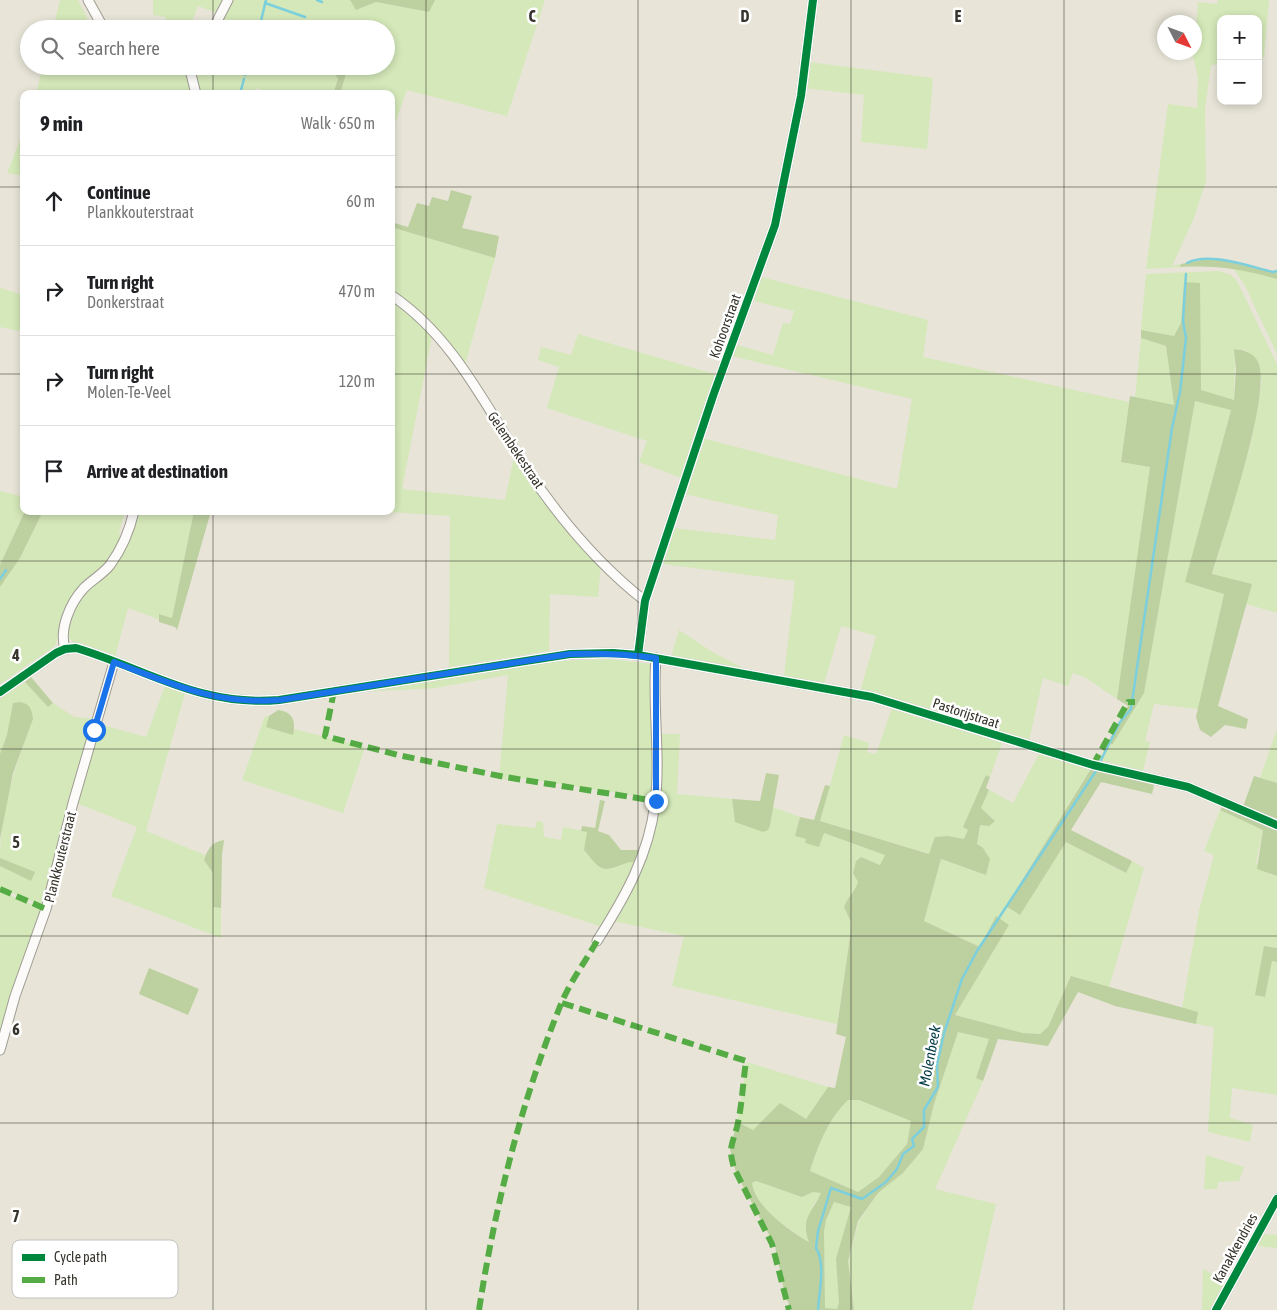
<!DOCTYPE html>
<meta charset="utf-8">
<style>
body{margin:0;font-family:"Asap Condensed",sans-serif;background:#f2f2f2;color:#202124}
.controls{position:absolute;right:15px;top:15px;display:grid;overflow:hidden;border-radius:10px;box-shadow:0 2px 8px #0003}
.controls button{width:45px;height:45px;display:grid;place-items:center;padding:0;border:0;border-bottom:1px solid #e0e0e0;background:#fff;color:#202124;font:25px sans-serif}
.compass{position:absolute;left:1157px;top:15px;width:45px;height:45px;border-radius:50%;background:#fff;box-shadow:0 2px 8px #0003;rotate:132deg}
.stop{position:absolute;width:15px;height:15px;margin:-11px;border:4px solid #1a73e8;border-radius:50%;background:#fff}
.stop.end{background:#1a73e8;border-color:#fff;box-shadow:0 1px 5px #0008}
.list{margin:0;padding:0;list-style:none}
h2{display:flex;justify-content:space-between;align-items:center;height:65px;margin:0;padding:0 20px;font-size:21px}
h2 small{font-size:16px;font-weight:400;color:#757577}
.list li{display:grid;grid-template-columns:32px 1fr auto;gap:15px;align-items:center;box-sizing:border-box;height:90px;padding:0 20px;border-top:1px solid #e0e0e0}
.list b{display:block;font-size:19px;white-space:nowrap}
.list p{margin:0;font-size:16px;white-space:nowrap;color:#757577}
.list em{font-size:16px;font-style:normal;color:#757577}
.icon{flex:none;width:28px;height:28px;fill:none;stroke:currentColor;stroke-width:2;stroke-linecap:round;stroke-linejoin:round}
.map{position:relative;flex:none;width:1277px;height:1310px;overflow:hidden}
.search{position:absolute;background:#fff;box-shadow:0 2px 8px #0003;left:20px;top:20px;width:375px;height:55px;display:flex;align-items:center;gap:12px;box-sizing:border-box;padding:0 18px;border-radius:28px;color:#757577;font-size:19px}
.panel{position:absolute;background:#fff;box-shadow:0 2px 8px #0003;left:20px;top:90px;width:375px;height:425px;border-radius:10px}
.map>svg:first-child{display:block}
.green{fill:#d4e8b9}
.forest{fill:#bdd0a0;fill-rule:evenodd}
.lines{fill:none;stroke-linecap:round;stroke-linejoin:round}
.stream{stroke:#7ccfdd;stroke-width:2.5}
.minor-casing{stroke:#9f9c93;stroke-width:11}
.minor{stroke:#fcfbf9;stroke-width:9}
.quiet{stroke:#55ac44;stroke-width:6;stroke-dasharray:12 6;stroke-linecap:butt}
.cycleway-casing{stroke:#fff;stroke-width:11}
.cycleway{stroke:#00873e;stroke-width:8}
.route{stroke:#1a73e8;stroke-width:6}
.grid{fill:none;stroke:#36342c;stroke-width:1;stroke-opacity:0.55}
.labels{text-anchor:middle;stroke-width:5;stroke-linejoin:round;paint-order:stroke}
.street-label{font-size:14px;fill:#36342c;stroke:#fff}
.water-label{font-size:15px;font-style:italic;fill:#013b45;stroke:#fff}
.key{fill:#fff;stroke:#c3c2c0;stroke-width:1}
.key-label{font-size:14px;fill:#36342c}
.grid-label{font-size:16px;text-anchor:middle;font-weight:bold;fill:#36342c;stroke:#fff;stroke-width:5;stroke-linejoin:round;paint-order:stroke}
</style>
<div class="map">
<svg width="1277" height="1310" viewBox="0 0 1277 1310">
<rect width="100%" height="100%" fill="#e8e5d8"/>
<g class="green">
<path d="M60,0H78L93,29H53Z"/>
<path d="M153,0H226L220,14L198,6L189,29L165,23L166,17L153,15Z"/>
<path d="M231,0H350L357,10L376,2L428,12L435,0H545L507,116L407,90L391,134V94H340L346,74L340,66H386V29H217Z"/>
<path d="M1218,0H1269L1264,57L1258,58V19H1221V64L1211,65L1205,109L1206,181L1194,218L1172,266L1181,264L1180,267L1146,269L1168,104L1197,108L1198,77L1192,53L1194,52L1198,2L1217,4Z"/>
<path d="M809,62L933,78L927,149L861,142L864,95L805,88Z"/>
<path d="M43,66H176L186,72L193,94H36Z"/>
<path d="M193,66H330L338,79L333,94H272L256,88L254,94H198Z"/>
<path d="M24,130V176L7,173Z"/>
<path d="M391,227L495,258L465,365C444,335 422,311 391,291Z"/>
<path d="M1233,268L1277,279V354L1244,284Z"/>
<path d="M1219,271L1231,275L1237,281L1277,364V613L1246,604L1251,584L1212,575L1251,443L1262,381L1247,351L1235,349L1234,401L1201,390L1199,283H1184L1181,323L1174,336L1141,330L1146,274Z"/>
<path d="M761,277L928,320L923,357L1129,402L1121,462L1151,467L1117,699L1086,678L1073,673L1068,686L1043,678L1029,741L905,702L860,692L876,636L841,626L824,684L784,676L795,581L663,564L674,528L775,540L778,515L684,494L702,438L897,489L912,399L732,356L737,345L773,355L783,323L790,324L794,311L754,301Z"/>
<path d="M0,288L24,295V332L0,327Z"/>
<path d="M391,299L432,336L402,489L505,500L514,457L554,513L601,565L598,597L550,594L549,651L449,667L450,516L375,511H391Z"/>
<path d="M578,334L717,375L682,478L639,462L647,441L547,408L559,367L538,360L541,347L571,355Z"/>
<path d="M1141,338L1166,346L1174,406L1135,397Z"/>
<path d="M1195,401L1231,409L1186,582L1224,593L1198,709L1154,704L1145,741L1150,742L1143,771L1099,760L1108,742L1111,745L1144,692Z"/>
<path d="M0,491L24,497L25,511L0,565Z"/>
<path d="M43,511H125L119,533L122,540L109,561L68,606L55,646L0,684V587L20,558Z"/>
<path d="M139,511H194L172,618L160,614L158,619L128,608L115,657L73,642L68,637C59,610 113,566 126,544C132,535 135,522 139,511Z"/>
<path d="M679,630L714,653L747,670L671,657Z"/>
<path d="M609,659L651,664L653,795L650,798L508,776L507,780L499,779L508,675L435,688L363,692L556,661Z"/>
<path d="M25,682L48,707L53,703L74,717L94,719L45,907L0,888V866L31,881L34,872L0,858C0,809 16,764 33,719L7,735L0,754V699Z"/>
<path d="M165,686L185,693L146,831L205,855L204,860L213,873V907L221,908V938L111,896L137,827L76,803L99,724L146,737Z"/>
<path d="M892,708L1002,743L990,777L986,775L964,827L969,830L964,840L948,836L930,854L820,821L844,735L869,743L867,752L876,754Z"/>
<path d="M265,716H269L267,727L293,734L294,729L365,747L343,813L242,780Z"/>
<path d="M1277,729V783L1260,778Z"/>
<path d="M659,734H680L677,794L732,799L735,822L770,825L773,807L800,817L795,836L806,839L805,843L824,833L885,855L881,865L861,857L856,861L853,873L858,882C855,892 847,898 844,907L851,922L850,937L837,1024L672,986L684,936L613,921C658,851 660,815 659,734Z"/>
<path d="M1039,754L1091,769L1006,906L1020,914L1066,842L1125,873L1132,861L1144,868L1109,987L1071,976L1048,1027L1040,1034L1023,1033L955,1015L1009,925L996,917L980,947L924,921L941,859L986,875C981,859 973,841 980,824L985,826L993,818L980,808L989,790L1013,803Z"/>
<path d="M1220,810L1263,830L1256,863L1271,875L1277,876V948L1265,946V996L1272,961L1277,962V1095L1232,1088L1230,1118L1253,1125L1250,1142L1208,1132L1214,1027L1196,1024L1197,1012L1182,1008L1199,911L1214,855L1204,851Z"/>
<path d="M537,821L543,822L544,837L561,840L563,827L588,832L584,850C588,854 592,861 597,865C609,876 621,860 638,862L628,885L602,927L484,888L497,824L535,828Z"/>
<path d="M0,891L44,910L0,1038Z"/>
<path d="M958,1032L989,1039L976,1078L983,1081L935,1189L996,1204L972,1310H854L848,1261L859,1221L878,1193L903,1173L923,1149L934,1104Z"/>
<path d="M747,1062L828,1087L806,1119L766,1117L753,1130L737,1122Z"/>
<path d="M848,1100H859L911,1121L907,1144L879,1177L858,1192L810,1171C818,1146 828,1119 848,1100Z"/>
<path d="M1206,1155L1244,1167L1239,1181L1218,1182L1217,1189H1204Z"/>
<path d="M756,1181L802,1197L813,1192L822,1193L812,1207L810,1243C790,1229 755,1209 752,1183Z"/>
<path d="M834,1202L852,1207L836,1259L839,1303L837,1309H825L824,1231L826,1220Z"/>
<path d="M1263,1234L1277,1235V1248L1256,1246Z"/>
<path d="M1203,1269L1225,1282L1210,1310H1202Z"/>
</g>
<g class="forest">
<path d="M350,0H435L429,12L376,2L356,10Z"/>
<path d="M330,66H340L346,74L340,94H333L338,79Z"/>
<path d="M451,190L472,196L462,228L499,236L495,258L391,227V222L408,227L417,203L429,206L432,197L448,201Z"/>
<path d="M1212,258L1277,272V279C1240,269 1218,265 1180,267L1181,264Z"/>
<path d="M1184,282L1200,283L1201,390L1234,400L1236,370L1234,349C1243,350 1252,352 1257,360C1275,388 1222,538 1212,574L1252,584L1218,706L1248,719L1246,729L1225,725L1211,737L1200,730L1196,717L1224,594L1185,582L1231,410L1195,401L1144,693L1112,745L1108,742L1128,706L1117,699L1150,467L1121,462L1130,396L1174,405L1166,346L1141,338V330L1174,336L1181,323Z"/>
<path d="M25,511H43L20,558L0,587V565Z"/>
<path d="M194,511H211L177,630L175,627L159,622V614L172,618Z"/>
<path d="M31,677L53,703L48,707L25,682Z"/>
<path d="M20,702C30,704 32,709 33,719L13,773L0,839V754L7,735L13,703Z"/>
<path d="M278,710C293,712 296,721 293,735L266,727L269,716Z"/>
<path d="M1091,769L1154,785L1152,794L1101,782L1071,830L1132,861L1126,873L1066,842L1020,915L1006,906Z"/>
<path d="M766,773L779,775L770,825L768,830L763,832L735,822L732,799L760,801Z"/>
<path d="M986,775L990,777L986,788L989,790L981,808L995,821L989,826L980,825L977,844L983,848L990,859L986,875L941,859L924,921L980,947L996,916L1009,925L955,1015L1023,1033L1040,1034L1048,1027L1071,976L1198,1012L1196,1024L1115,1006L1078,992L1048,1046L998,1039L983,1081L976,1078L989,1039L958,1032L934,1104L923,1149L903,1173L878,1193L858,1221L848,1261L854,1310H792L785,1296L775,1246L737,1175L732,1160L730,1149L737,1122L753,1130L780,1103L806,1119L828,1087L835,1088L846,1037L836,1034L850,937L851,922L844,907C847,898 855,892 858,882L853,873L856,861L861,857L880,865L885,855L824,833L819,847L805,843L806,839L795,836L800,817L814,820L825,785L830,786L820,821L929,854L935,837L948,836L964,839L968,830L963,827ZM848,1100H859L911,1121L907,1144L879,1177L858,1192L810,1171C818,1146 828,1119 848,1100ZM756,1181L802,1197L813,1192L821,1193C812,1213 800,1218 809,1242C790,1231 755,1207 752,1183ZM834,1202L851,1207L836,1259L839,1303L837,1309L825,1308L824,1231L826,1220Z"/>
<path d="M1254,776L1277,783V820L1243,807Z"/>
<path d="M600,800L605,801L598,831L609,835L621,850H641L638,862C622,860 609,876 597,865C592,861 588,854 584,850L587,832L581,831L582,826L595,828Z"/>
<path d="M1222,807L1277,830V876L1257,869L1263,830L1220,810Z"/>
<path d="M224,840L222,855L221,908L213,907V873L204,860C208,848 212,842 224,840Z"/>
<path d="M0,858L35,872L31,881L0,866Z"/>
<path d="M1264,946L1277,948V962L1272,961L1265,997L1255,995Z"/>
<path d="M149,968L199,989L188,1015L139,994Z"/>
</g>
<g class="lines">
<g class="stream">
<path d="M317,0L322,2"/>
<path d="M265,3L305,17"/>
<path d="M259,29L266,0"/>
<path d="M245,75L248,66"/>
<path d="M241,90L244,79"/>
<path d="M1187,263C1208,251 1251,267 1273,272L1277,271"/>
<path d="M0,579L6,570"/>
<path d="M1101,760L1120,722L1131,709L1172,428L1180,392L1186,338L1183,321L1186,274"/>
<path d="M818,1310C819,1292 826,1263 816,1248L818,1231L831,1188L862,1199L886,1182L897,1169L903,1154L914,1146L912,1139L924,1127V1110L938,1087L937,1065L944,1033L962,979L977,951L1096,771"/>
</g>
<defs>
<g id="minor">
<path d="M88,0L104,29"/>
<path d="M213,29L228,0"/>
<path d="M189,66L196,94"/>
<path d="M391,295C453,336 486,407 526,468C558,516 599,565 645,601"/>
<path d="M65,649C59,629 70,603 84,588C92,580 103,574 110,565C121,550 130,529 134,511"/>
<path d="M638,655L645,601L713,396L775,225L801,96L813,0"/>
<path d="M0,692L56,653L65,649L76,648C149,670 200,707 279,700L570,654L613,653L638,655L872,697L1093,765L1188,787L1277,825"/>
<path d="M597,941C625,897 649,855 655,803C661,757 652,705 656,658"/>
<path d="M0,1050L15,996L46,909L73,803L114,662"/>
<path d="M1216,1310L1277,1199"/>
</g>
</defs>
<use href="#minor" class="minor-casing"/>
<use href="#minor" class="minor"/>
<g class="quiet">
<path d="M334,691L325,736L398,755L505,777L656,801"/>
<path d="M1093,765L1128,702H1135"/>
<path d="M0,889L46,909"/>
<path d="M562,1003L746,1061C743,1082 742,1106 737,1127C732,1145 728,1148 734,1168L772,1244L789,1310"/>
<path d="M479,1310C495,1206 521,1102 561,1004C570,982 585,962 597,941"/>
</g>
<defs>
<g id="cycleway">
<path d="M638,655L645,601L713,396L775,225L801,96L813,0"/>
<path d="M0,692L56,653L65,649L76,648C149,670 200,707 279,700L570,654L613,653L638,655L872,697L1093,765L1188,787L1277,825"/>
<path d="M1216,1310L1277,1199"/>
</g>
</defs>
<use href="#cycleway" class="cycleway-casing"/>
<use href="#cycleway" class="cycleway"/>
</g>
<g class="lines">
<path class="route" d="M94,730L114,662C172,684 216,705 280,700L570,654C600,653 627,654 656,658V801"/>
</g>
<path class="grid" d="M213,0V29M426,0V1310M638,0V1310M851,0V1310M1064,0V1310M213,66V94M0,187H24M391,187H1277M0,374H24M391,374H1277M213,511V1310M0,561H1277M0,749H1277M0,936H1277M0,1123H1277"/>
<g class="labels">
<g class="street-label">
<text transform="translate(725 326) rotate(-70)" y="5">Kohoorstraat</text>
<text transform="translate(516 450) rotate(56)" y="5">Gelembekestraat</text>
<text transform="translate(966 713) rotate(18)" y="5">Pastorijstraat</text>
<text transform="translate(60 857) rotate(-76)" y="5">Plankkouterstraat</text>
<text transform="translate(1235 1248) rotate(-61)" y="5">Kanakkendries</text>
</g>
<g class="water-label">
<text transform="translate(930 1056) rotate(-79)" y="5">Molenbeek</text>
</g>
</g>
<rect x="12" y="1240" width="166" height="58" rx="8" class="key"/>
<rect x="22" y="1254" width="23" height="7" fill="#00873e"/>
<rect x="22" y="1277" width="23" height="6" fill="#55ac44"/>
<g class="key-label">
<text x="54" y="1262">Cycle path</text>
<text x="54" y="1285">Path</text>
</g>
<g class="grid-label">
<text x="532" y="22">C</text>
<text x="745" y="22">D</text>
<text x="958" y="22">E</text>
<text x="16" y="661">4</text>
<text x="16" y="848">5</text>
<text x="16" y="1035">6</text>
<text x="16" y="1222">7</text>
</g>
</svg>
<div class="controls">
<button>+</button>
<button>−</button>
</div>
<svg class="compass" viewBox="-18 -18 36 36"><path d="M0-13l5 13h-10z" fill="#e53935"/><path d="M0 13l5-13h-10z" fill="#757577"/></svg>
<div class="stop" style="left:94px;top:730px"></div>
<div class="stop end" style="left:656px;top:801px"></div>
<div class="search"><svg class="icon" aria-label="search" viewBox="0 0 24 24"><circle cx="10" cy="10" r="6"/><path d="M15 15l6 6"/></svg>Search here</div>
<section class="panel">
<h2>9 min<small>Walk · 650 m</small></h2>
<ul class="list">
<li><svg class="icon" aria-label="ahead" viewBox="0 0 24 24"><path d="M12 20V5M6 11l6-6 6 6"/></svg><div><b>Continue</b><p>Plankkouterstraat</p></div><em>60 m</em></li>
<li><svg class="icon" aria-label="right" viewBox="0 0 24 24"><path d="M7 20v-9h11M14 6l5 5-5 5"/></svg><div><b>Turn right</b><p>Donkerstraat</p></div><em>470 m</em></li>
<li><svg class="icon" aria-label="right" viewBox="0 0 24 24"><path d="M7 20v-9h11M14 6l5 5-5 5"/></svg><div><b>Turn right</b><p>Molen-Te-Veel</p></div><em>120 m</em></li>
<li><svg class="icon" aria-label="arrive" viewBox="0 0 24 24"><path d="M6 21V4h12l-3 4 3 4H6"/></svg><div><b>Arrive at destination</b></div></li>
</ul>
</section>
</div>
